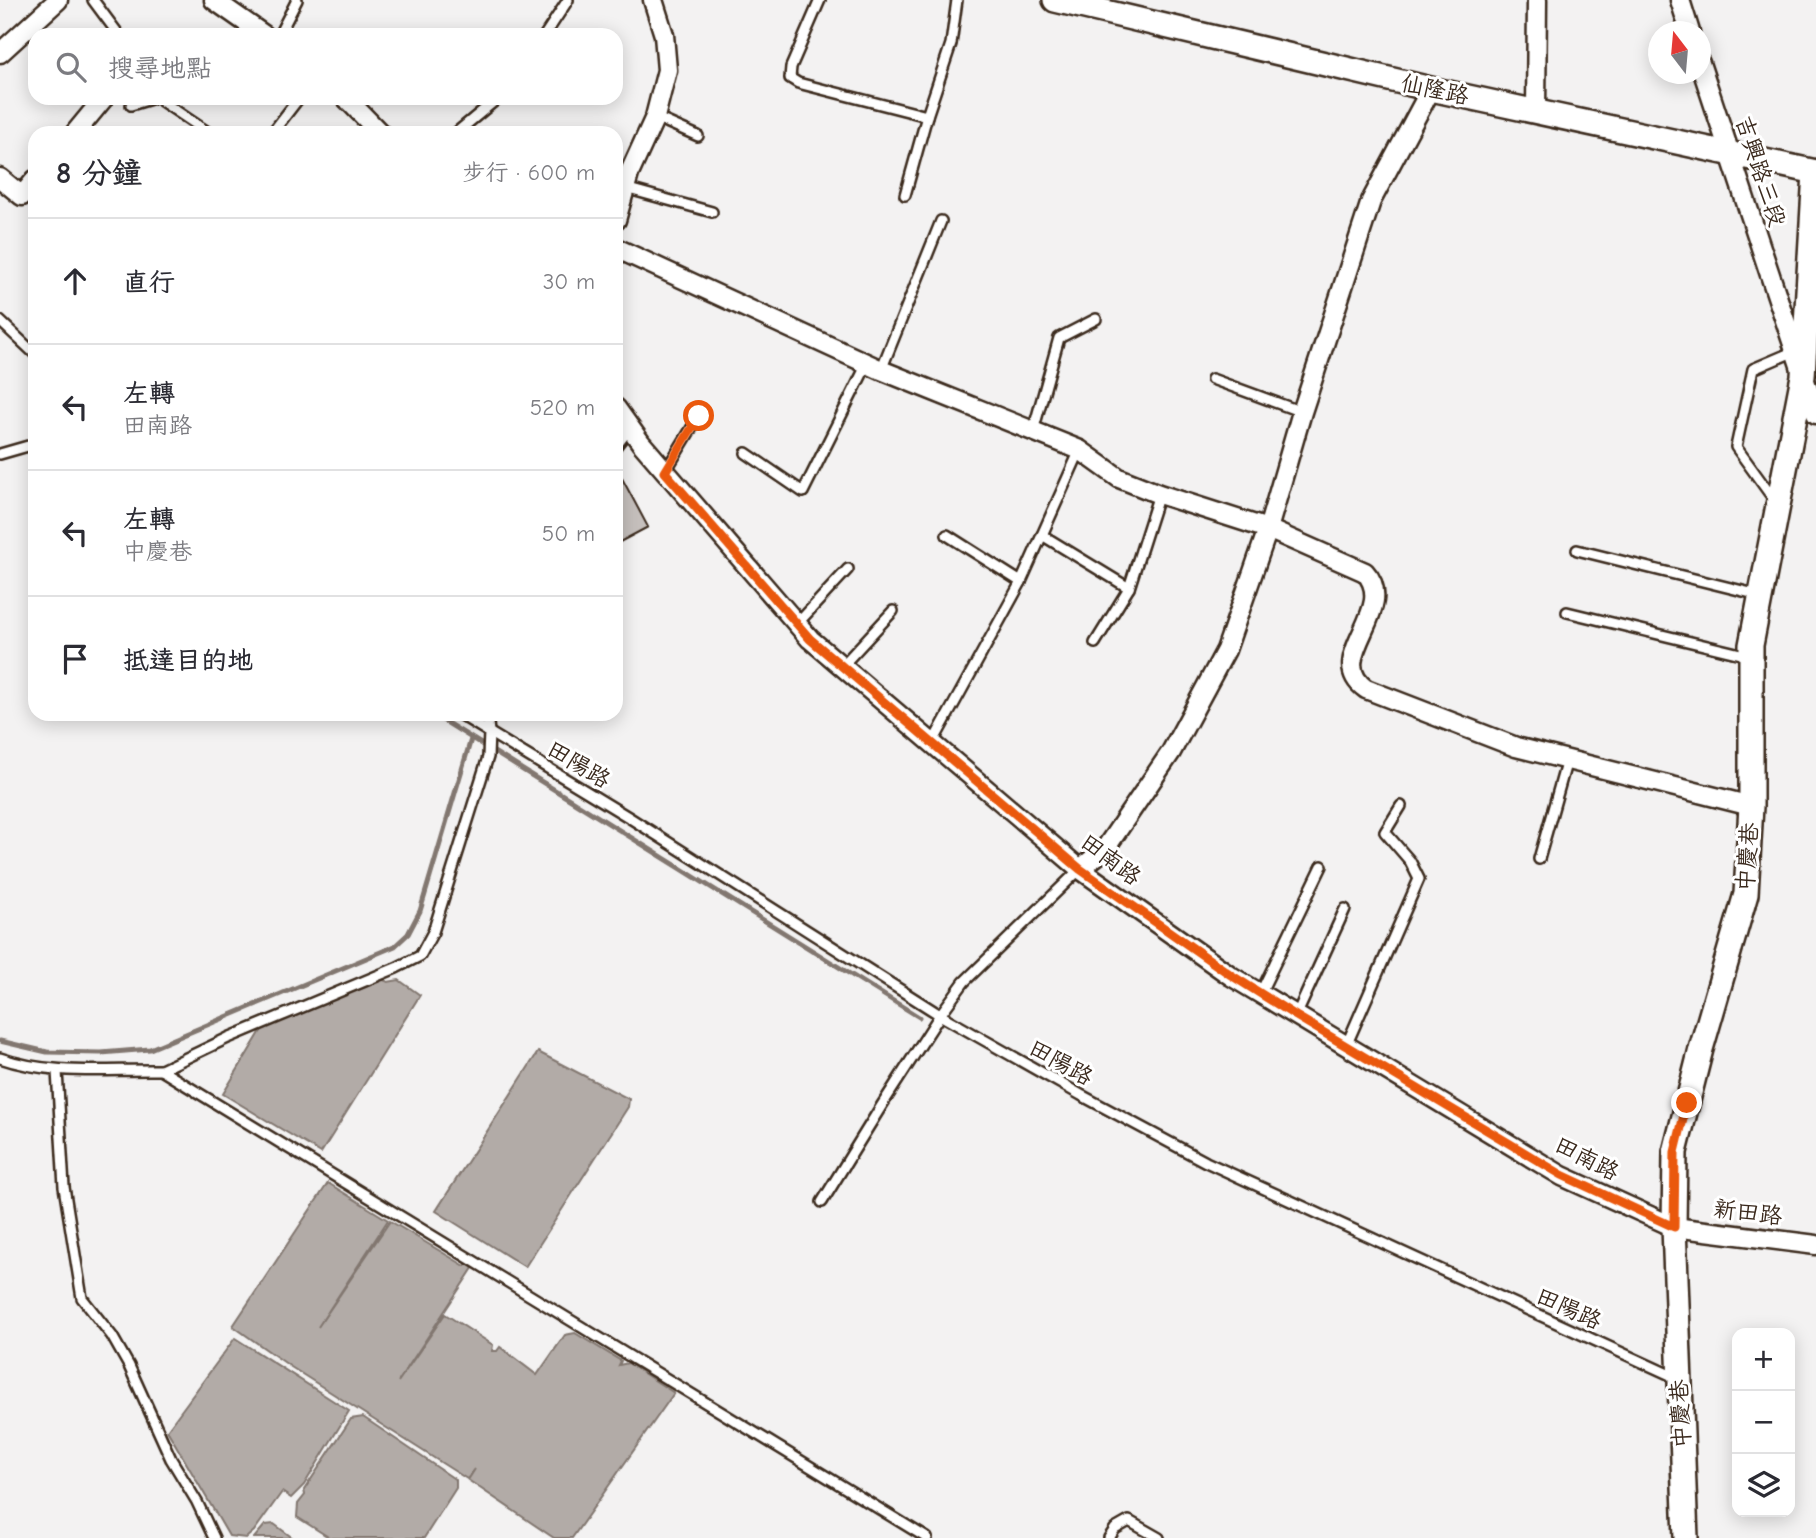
<!DOCTYPE html>
<html lang="zh-TW">
<meta charset="utf-8">
<style>
body{margin:0;font-family:"Comic Neue","LXGW WenKai TC",sans-serif;background:#f2f2f3;color:#2b2b33}
.controls{position:absolute;right:21px;bottom:21px;display:grid;overflow:hidden;border-radius:14px;box-shadow:0 4px 18px #0003}
.controls button{width:63px;height:63px;display:grid;place-items:center;padding:0;border:0;border-bottom:2px solid #e1e1e2;background:#fff;color:#2b2b33;font:35px sans-serif}
.compass{position:absolute;left:1648px;top:21px;width:63px;height:63px;border-radius:50%;background:#fff;box-shadow:0 4px 18px #0003;rotate:344deg}
.stop{position:absolute;width:21px;height:21px;margin:-16px;border:5px solid #ea580c;border-radius:50%;background:#fff}
.stop.end{background:#ea580c;border-color:#fff;box-shadow:0 2px 7px #0008}
.list{margin:0;padding:0;list-style:none}
h2{display:flex;justify-content:space-between;align-items:center;height:91px;margin:0;padding:0 28px;font-size:30px}
h2 small{font-size:23px;font-weight:400;color:#7c7c81}
.list li{display:grid;grid-template-columns:46px 1fr auto;gap:21px;align-items:center;box-sizing:border-box;height:126px;padding:0 28px;border-top:2px solid #e1e1e2}
.list b{display:block;font-size:26px;white-space:nowrap}
.list p{margin:0;font-size:23px;white-space:nowrap;color:#7c7c81}
.list em{font-size:23px;font-style:normal;color:#7c7c81}
.icon{flex:none;width:38px;height:38px;fill:none;stroke:currentColor;stroke-width:2;stroke-linecap:round;stroke-linejoin:round}
.map{position:relative;flex:none;width:1816px;height:1538px;overflow:hidden}
.search{position:absolute;background:#fff;box-shadow:0 4px 18px #0003;left:28px;top:28px;width:595px;height:77px;display:flex;align-items:center;gap:18px;box-sizing:border-box;padding:0 24px;border-radius:21px;color:#7c7c81;font-size:26px}
.panel{position:absolute;background:#fff;box-shadow:0 4px 18px #0003;left:28px;top:126px;width:595px;height:595px;border-radius:21px}
.map>svg:first-child{display:block}
.water{fill:#b2aba7;stroke:#827770;stroke-width:2}
.lines{fill:none;stroke-linecap:round;stroke-linejoin:round}
.stream{stroke:#827770;stroke-width:5}
.building{fill:#c6c0bd;stroke:#3b2a1e;stroke-width:2}
.service-casing{stroke:#3b2a1e;stroke-width:14}
.minor-casing{stroke:#3b2a1e;stroke-width:23}
.tertiary-casing{stroke:#3b2a1e;stroke-width:28}
.service{stroke:#fff;stroke-width:9}
.minor{stroke:#fff;stroke-width:18}
.tertiary{stroke:#fff;stroke-width:23}
.route{stroke:#ea580c;stroke-width:9}
.labels{text-anchor:middle;stroke-width:6;stroke-linejoin:round;paint-order:stroke}
.street-label{font-size:23px;fill:#3b2a1e;stroke:#fff}
</style>
<div class="map">
<svg width="1816" height="1538" viewBox="0 0 1816 1538">
<rect width="100%" height="100%" fill="#f3f2f2"/>
<filter id="ink" filterUnits="userSpaceOnUse"><feTurbulence type="fractalNoise" baseFrequency=".0143" numOctaves="2"/><feDisplacementMap in="SourceGraphic" scale="14" xChannelSelector="R" yChannelSelector="G"/><feConvolveMatrix kernelMatrix="1 2 1 2 8 2 1 2 1" color-interpolation-filters="sRGB"/></filter>
<g filter="url(#ink)">
<g class="water">
<path d="M377,977L388,982L399,980L420,995L321,1153L223,1094L264,1026Z"/>
<path d="M538,1052L629,1099L628,1107L525,1267L436,1211Z"/>
<path d="M328,1183L388,1220L318,1327L390,1221L465,1266L468,1261L475,1265L398,1382L445,1314L493,1345L492,1351H497L500,1347L537,1375L565,1335L575,1333L621,1361L619,1365L628,1363L674,1393L572,1538H554L468,1480L475,1469L467,1479L291,1367L233,1326Z"/>
<path d="M235,1338L349,1411L304,1485L291,1498L282,1492L254,1531L246,1538L229,1536L167,1430Z"/>
<path d="M363,1417L456,1480V1488L424,1538H330L297,1517L298,1504L305,1495L304,1490L351,1419Z"/>
<path d="M274,1524L293,1538H294H254L265,1525Z"/>
</g>
<g class="lines">
<g class="stream">
<path d="M433,714L919,1017"/>
<path d="M0,1041L47,1052L101,1053L150,1049L395,946L408,934L420,911L471,739"/>
</g>
</g>
<path class="building" d="M616,467L648,527L616,544Z"/>
<g class="lines">
<defs>
<g id="service">
<path d="M93,0L119,35"/>
<path d="M820,0L791,67L790,78L798,83L927,116"/>
<path d="M279,35L297,0"/>
<path d="M545,35L568,0"/>
<path d="M157,98L209,133"/>
<path d="M131,105L154,98"/>
<path d="M655,117L698,136"/>
<path d="M272,133L299,98"/>
<path d="M456,133L498,98"/>
<path d="M625,188L712,212"/>
<path d="M905,195L927,116L951,44L957,0"/>
<path d="M0,321L35,354"/>
<path d="M881,370L941,221"/>
<path d="M1212,379L1302,412"/>
<path d="M1033,431L1059,338L1096,319"/>
<path d="M616,446L630,428"/>
<path d="M746,453L803,492L867,364"/>
<path d="M0,454L35,444"/>
<path d="M665,472L699,416"/>
<path d="M1775,501L1736,447L1753,369L1795,351"/>
<path d="M947,535L1021,582"/>
<path d="M1042,535L1129,588"/>
<path d="M1577,550L1759,595"/>
<path d="M1567,612L1749,656"/>
<path d="M797,624L848,569"/>
<path d="M1095,643L1129,588L1159,494"/>
<path d="M842,666L893,611"/>
<path d="M459,714L630,818L940,1015L1081,1095L1206,1162L1679,1379"/>
<path d="M933,742L1021,582L1080,450"/>
<path d="M1539,859L1567,760"/>
<path d="M1260,994L1322,866"/>
<path d="M1296,1016L1345,909"/>
<path d="M1346,1046L1419,879L1410,861L1385,832L1401,806"/>
<path d="M0,1058C52,1076 106,1069 161,1070L927,1538"/>
<path d="M161,1070L228,1038L396,968L420,956L433,932L488,757L489,732L487,714"/>
<path d="M57,1071L64,1187L82,1298L112,1336L129,1366L171,1459L197,1502L214,1538"/>
<path d="M822,1202L882,1105L940,1015L964,982L1080,869"/>
<path d="M1109,1538L1115,1529L1129,1521L1159,1538"/>
</g>
<g id="minor">
<path d="M214,0L264,35"/>
<path d="M1680,0L1690,32"/>
<path d="M0,53L58,0"/>
<path d="M1700,63L1816,414"/>
<path d="M346,98L380,133"/>
<path d="M1536,111L1537,0"/>
<path d="M75,133L103,99"/>
<path d="M0,178L22,196L35,180"/>
<path d="M616,220L629,174L655,117L667,70L664,35L653,0"/>
<path d="M616,248L881,370L1080,450L1119,478L1159,494L1268,529L1365,572C1400,610 1322,658 1366,689L1516,747L1751,806"/>
<path d="M616,408L641,443L810,639L1080,869L1231,976L1562,1176L1674,1227L1816,1245"/>
<path d="M1080,869L1105,849L1171,752L1226,650L1268,529L1302,412L1371,201L1431,89"/>
</g>
<g id="tertiary">
<path d="M1055,0L1431,89L1816,172"/>
<path d="M1686,1538L1674,1227L1675,1152L1701,1049L1746,894L1751,806V645L1803,376L1815,172"/>
</g>
</defs>
<use href="#service" class="service-casing"/>
<use href="#minor" class="minor-casing"/>
<use href="#tertiary" class="tertiary-casing"/>
<use href="#service" class="service"/>
<use href="#minor" class="minor"/>
<use href="#tertiary" class="tertiary"/>
</g>
</g>
<g class="lines" filter="url(#ink)">
<path class="route" d="M699,416L665,472L810,639L1080,869L1231,975L1296,1016L1562,1175L1674,1227L1675,1152L1687,1103"/>
</g>
<g class="labels">
<g class="street-label">
<text transform="translate(1435 89) rotate(12)" y="8">仙隆路</text>
<text transform="translate(1761 171) rotate(72)" y="8">吉興路三段</text>
<text transform="translate(579 764) rotate(31)" y="8">田陽路</text>
<text transform="translate(1747 857) rotate(-86)" y="8">中慶巷</text>
<text transform="translate(1111 859) rotate(37)" y="8">田南路</text>
<text transform="translate(1061 1062) rotate(29)" y="8">田陽路</text>
<text transform="translate(1587 1158) rotate(27)" y="8">田南路</text>
<text transform="translate(1748 1212) rotate(7)" y="8">新田路</text>
<text transform="translate(1569 1308) rotate(24)" y="8">田陽路</text>
<text transform="translate(1680 1414) rotate(-93)" y="8">中慶巷</text>
</g>
</g>
</svg>
<div class="controls">
<button>+</button>
<button>−</button>
<button><svg class="icon" aria-label="layers" viewBox="0 0 24 24"><path d="M12 4l9 5-9 5-9-5zM3 14l9 5 9-5"/></svg></button>
</div>
<svg class="compass" viewBox="-18 -18 36 36"><path d="M0-13l5 13h-10z" fill="#e53935"/><path d="M0 13l5-13h-10z" fill="#7c7c81"/></svg>
<div class="stop" style="left:699px;top:416px"></div>
<div class="stop end" style="left:1687px;top:1103px"></div>
<div class="search"><svg class="icon" aria-label="search" viewBox="0 0 24 24"><circle cx="10" cy="10" r="6"/><path d="M15 15l6 6"/></svg>搜尋地點</div>
<section class="panel">
<h2>8 分鐘<small>步行 · 600 m</small></h2>
<ul class="list">
<li><svg class="icon" aria-label="ahead" viewBox="0 0 24 24"><path d="M12 20V5M6 11l6-6 6 6"/></svg><div><b>直行</b></div><em>30 m</em></li>
<li><svg class="icon" aria-label="left" viewBox="0 0 24 24"><path d="M17 20v-9H6M10 6l-5 5 5 5"/></svg><div><b>左轉</b><p>田南路</p></div><em>520 m</em></li>
<li><svg class="icon" aria-label="left" viewBox="0 0 24 24"><path d="M17 20v-9H6M10 6l-5 5 5 5"/></svg><div><b>左轉</b><p>中慶巷</p></div><em>50 m</em></li>
<li><svg class="icon" aria-label="arrive" viewBox="0 0 24 24"><path d="M6 21V4h12l-3 4 3 4H6"/></svg><div><b>抵達目的地</b></div></li>
</ul>
</section>
</div>
